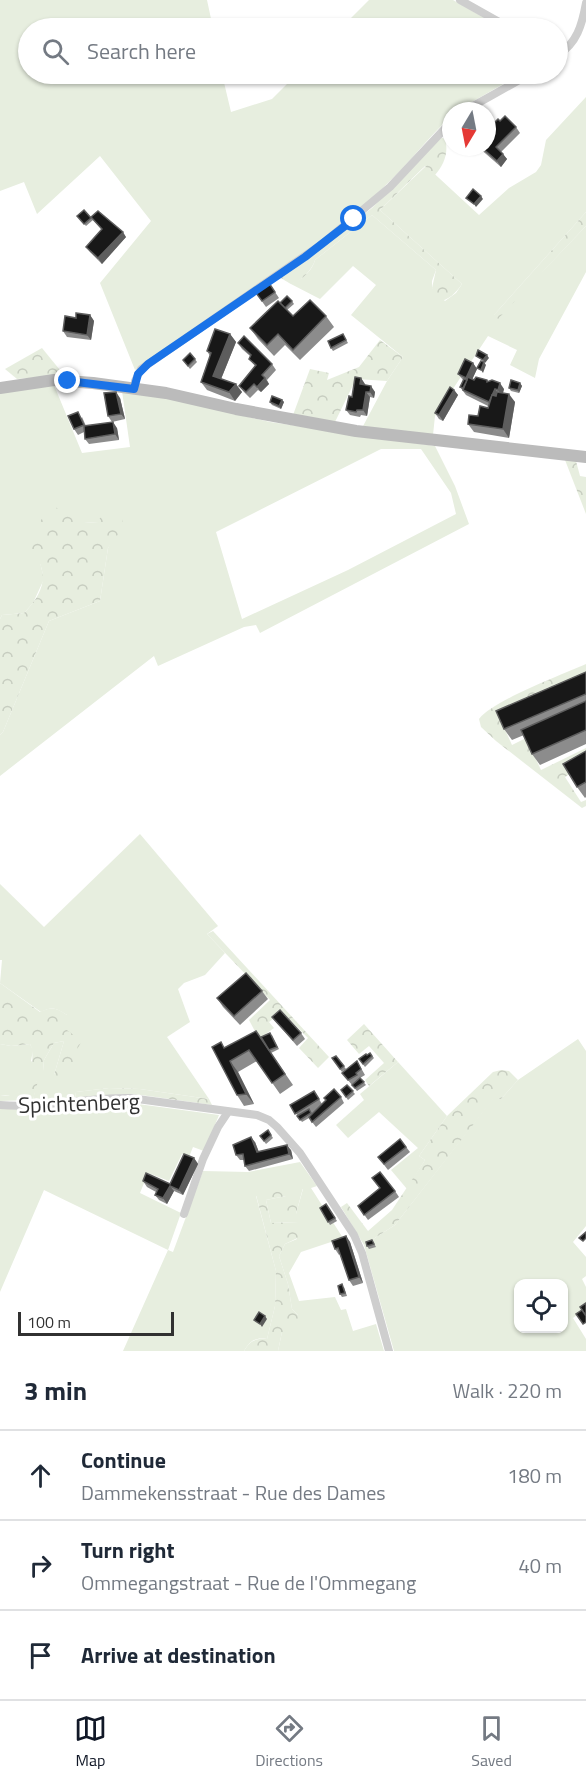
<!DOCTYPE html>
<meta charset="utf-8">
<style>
body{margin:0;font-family:"Titillium Web",sans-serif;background:#f6f6f7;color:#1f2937}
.controls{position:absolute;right:18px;bottom:18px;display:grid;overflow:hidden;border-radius:12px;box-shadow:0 2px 4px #0004}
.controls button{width:54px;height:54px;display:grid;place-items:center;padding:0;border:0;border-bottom:2px solid #e0e1e3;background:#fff;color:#1f2937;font:30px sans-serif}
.compass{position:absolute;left:442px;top:102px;width:54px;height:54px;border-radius:50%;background:#fff;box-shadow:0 2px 4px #0004;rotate:190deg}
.scale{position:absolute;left:18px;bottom:15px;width:156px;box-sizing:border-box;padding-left:6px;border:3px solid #313131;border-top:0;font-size:16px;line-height:21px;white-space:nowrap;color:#313131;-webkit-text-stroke:4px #fff;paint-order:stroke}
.stop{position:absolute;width:18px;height:18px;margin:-14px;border:4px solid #1a73e8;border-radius:50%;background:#fff}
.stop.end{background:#1a73e8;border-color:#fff;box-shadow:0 2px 6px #0008}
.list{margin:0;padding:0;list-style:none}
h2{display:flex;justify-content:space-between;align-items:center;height:78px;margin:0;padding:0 24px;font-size:26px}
h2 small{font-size:20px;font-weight:400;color:#747a83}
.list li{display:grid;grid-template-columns:39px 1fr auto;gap:18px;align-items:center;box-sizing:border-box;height:90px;padding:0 24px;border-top:2px solid #e0e1e3}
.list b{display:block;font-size:22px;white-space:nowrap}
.list p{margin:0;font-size:20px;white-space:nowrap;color:#747a83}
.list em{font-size:20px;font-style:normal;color:#747a83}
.icon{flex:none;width:33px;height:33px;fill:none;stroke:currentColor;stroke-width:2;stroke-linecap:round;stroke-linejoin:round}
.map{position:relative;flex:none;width:586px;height:1351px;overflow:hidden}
.search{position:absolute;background:#fff;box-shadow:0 2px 4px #0004;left:18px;right:18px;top:18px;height:66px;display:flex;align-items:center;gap:15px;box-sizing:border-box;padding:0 21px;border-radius:33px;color:#747a83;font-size:22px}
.sheet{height:348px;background:#fff}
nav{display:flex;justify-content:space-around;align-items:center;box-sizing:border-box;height:84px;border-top:2px solid #e0e1e3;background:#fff;font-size:16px;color:#747a83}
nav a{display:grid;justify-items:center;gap:3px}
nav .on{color:#111827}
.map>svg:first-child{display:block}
.green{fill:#e7eedf;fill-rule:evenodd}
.forest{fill:url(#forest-crowns)}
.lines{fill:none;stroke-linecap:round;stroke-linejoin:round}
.street{stroke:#cecece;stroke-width:8}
.secondary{stroke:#bbb;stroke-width:12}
.wall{fill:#8c8c8c}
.shaded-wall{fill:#5d5d5d}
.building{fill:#181818;stroke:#5d5d5d;stroke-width:1.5}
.route{stroke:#1a73e8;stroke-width:8}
.labels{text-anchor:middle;stroke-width:6;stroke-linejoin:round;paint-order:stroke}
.street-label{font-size:22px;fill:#313131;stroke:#fff}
</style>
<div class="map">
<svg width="586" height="1351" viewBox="0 0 586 1351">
<defs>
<pattern id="forest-crowns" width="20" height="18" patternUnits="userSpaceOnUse" patternTransform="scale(1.5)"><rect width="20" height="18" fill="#e7eedf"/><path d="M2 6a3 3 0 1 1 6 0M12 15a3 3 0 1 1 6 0" fill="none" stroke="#c7cdc0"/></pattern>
</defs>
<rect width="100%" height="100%" fill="#fff"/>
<g class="green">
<path d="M0,0H207L213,28H28V74H222L231,112L272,99L297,74H521L456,111H451V116C424,142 401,173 372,198C299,262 215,315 135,370L100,283L151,221L100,156L37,214L24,182L0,191Z"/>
<path d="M369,0H453L502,28H341Z"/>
<path d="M586,97V212L494,315L545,269L586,226V272L539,359L535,378L510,365L517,350L488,336L435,416L433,435L362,428L387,381L403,357L351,315L376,285L353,266L320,299L289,283C301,282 312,271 315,260L372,215L436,270L432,281V288L445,301L456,293L462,284L380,210L426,166L479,215L509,188L536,172L541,165L546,140Z"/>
<path d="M54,385L82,453L130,447L122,391L174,400L270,422L435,446L455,486L469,524L260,633L256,625L244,627L158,666L154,656L0,776V735L3,732L49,621L100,601L108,548L113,539L98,522L84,523L39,558L44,579L33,603L24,613L2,615L0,619V392ZM381,449H421L451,493L456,514L348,570L242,619L216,532Z"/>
<path d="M140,834L218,926L207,934L225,953L205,975L184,983L178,989L190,1022L167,1037L209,1099L140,1089L109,1088L76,1092L75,1098L33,1100L37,1081L15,1095H0V1044L11,1046L30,1044L33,1050L31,1061L43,1071L44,1060L54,1043L64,1041L54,1075L75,1051L63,1028L67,1015C56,1008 52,1006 41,1012L0,983L2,960H0V884L44,927Z"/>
<path d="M578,1039L586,1051V1226L573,1242L586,1257V1276L582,1279L586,1287V1308L573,1318L586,1339V1351H394L364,1245L395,1225L494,1097L501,1099L518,1080ZM518,1284H564V1328H518Z"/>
<path d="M398,1062L447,1116L419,1156L425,1160L407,1189L391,1170L418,1148L379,1112L348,1138L336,1125L364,1100L360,1094Z"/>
<path d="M109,1103L138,1104L219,1115L204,1151L193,1147L189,1157L182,1154L169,1181L148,1173L140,1193L181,1213L168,1250L173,1252L203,1171L248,1172L300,1162L317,1186L311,1188L343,1238L301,1252L289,1273L299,1301L335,1297L341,1310L346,1309L353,1331L376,1324L384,1351H278L282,1332L298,1315L292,1309L288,1284L279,1256L285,1244L297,1239L298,1222L271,1223L266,1200L286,1196V1212L296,1214L303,1189L256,1196L276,1271L275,1306L267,1339C255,1337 250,1341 244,1351H123L168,1250L44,1190L0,1292V1108Z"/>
</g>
<g class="forest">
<path d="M440,137L445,139C449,152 444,165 435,175L425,166L380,210L462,284C456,293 449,300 438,302L432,288L436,270L372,215L315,260C313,268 300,285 289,283C288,282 280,278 280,277L372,208Z"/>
<path d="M586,212V226L498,319L494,315Z"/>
<path d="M380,340L403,357L387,381L356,379L334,424L293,415L310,369L329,373L327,380L359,367Z"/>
<path d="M42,348L64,375L17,379L5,369Z"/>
<path d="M565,460L576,461L580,476L586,477V514Z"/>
<path d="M55,507L84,523L98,522L101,516L112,511L122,516L123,528L108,548L100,601L49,621L3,732L0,735V619L2,615L24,613C49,587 48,569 27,542L31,529Z"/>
<path d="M586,664V686L502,723L512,745L526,738L541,770L586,748V764L565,777L581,802L586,800V806L582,808L496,741L481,727L479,719C494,700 561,675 586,664Z"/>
<path d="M213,931L329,1057L318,1068L299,1048L308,1038L282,1012L269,1022L274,1028L259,1039L249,1020L270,1000L207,934Z"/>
<path d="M0,983L40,1012C52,1006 57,1008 67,1015L69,1020L64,1028L82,1041L76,1051L83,1057L68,1077L59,1079L54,1075L64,1041L54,1043L44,1060L43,1071L39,1077C27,1068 36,1055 30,1044L11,1046L0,1044Z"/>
<path d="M364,1024L398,1062L369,1086L365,1080L384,1063L369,1046L359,1054L347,1040Z"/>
<path d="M501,1070L509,1071L518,1080L501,1099L494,1098L395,1225L364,1245L341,1207L347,1203L368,1231L392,1210L425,1160L419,1156L447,1116L493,1072Z"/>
<path d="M38,1081L33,1100L0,1101V1095C12,1097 23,1092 29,1082Z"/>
<path d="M109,1088L140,1089L209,1099L212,1105L141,1095L124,1094L75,1098L76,1092Z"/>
<path d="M303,1188L296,1214L291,1217L286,1212V1196L266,1200L271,1223L298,1222L305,1226L306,1234L285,1244L279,1256L288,1284L292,1309L298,1315L302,1323L299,1340L282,1332L278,1351H244C250,1341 255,1338 267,1339L275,1306L276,1271L256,1195Z"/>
</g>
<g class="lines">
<g class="street">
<path d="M460,0L510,28"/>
<path d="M558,55C577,43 582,25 586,3"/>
<path d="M464,111L530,74"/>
<path d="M134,389L135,381L141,369L322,244L390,187L451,122"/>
<path d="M0,1105C43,1109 87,1097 130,1098L257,1115L269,1120L277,1127L300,1153L354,1235L362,1253L389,1351"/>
<path d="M184,1214L203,1159L218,1127L228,1112"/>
</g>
<path class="secondary" d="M0,388L54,380L93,383L166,393L236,409L356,431L586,457"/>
</g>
<g class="wall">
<path d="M500,121L516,127L520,133L501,152L507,159L501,167L478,147H487Z"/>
<path d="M84,210L93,220L86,226L77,216Z"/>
<path d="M91,217L126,237L102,264L90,252L86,247L102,230Z"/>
<path d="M269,283L279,298L266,307L256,293Z"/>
<path d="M292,301L294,304L287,310L293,316H326L334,327L300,360L285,345L274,356L258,339L250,328L280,303Z"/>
<path d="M90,315L94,321L91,340L67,337L63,331L76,318Z"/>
<path d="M230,334L236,342L221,379L242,392L235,401L207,390L201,382L210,356L207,351Z"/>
<path d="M343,334L348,343L333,351L331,348Z"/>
<path d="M238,343L272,364L276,370L267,380L269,384L261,392L258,390L250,398L243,391L239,386L255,366L249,359L250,356L242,349Z"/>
<path d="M195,359L197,362L190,369L183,360Z"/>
<path d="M473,363L477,369L472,379L474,380H487L488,382L504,389L503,393L515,402L509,438L474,432L468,424L488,408V406L466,395L460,387L463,380L458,374Z"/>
<path d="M361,378L365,385L375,392L374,398L370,397L367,416L361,415L360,417L350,415L346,410Z"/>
<path d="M520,383L522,386L519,393L511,391L509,388Z"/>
<path d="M454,390L458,395L443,421L439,419L435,413Z"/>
<path d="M120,398L125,419L112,422L108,416Z"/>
<path d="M282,400L284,402L281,409L272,405L270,402Z"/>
<path d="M82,417L86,426L117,428L119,440L89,444L85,439L84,432L78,435L74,429Z"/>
<path d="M586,672V744L540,765L532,754L524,735L512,740L504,729Z"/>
<path d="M586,751V797L585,798L577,787Z"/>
<path d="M262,991L268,999L240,1025L223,1007L217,998Z"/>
<path d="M272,1017L301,1033L305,1039L297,1046Z"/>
<path d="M272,1035L279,1049L271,1053L293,1085L280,1094L257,1061L238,1072L254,1104L244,1106L237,1095L225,1048L266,1046Z"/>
<path d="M370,1053L374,1058L365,1067L359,1059Z"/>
<path d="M336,1056L346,1069L342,1072L332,1058Z"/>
<path d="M357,1061L365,1075L360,1078L366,1085L357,1091L342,1073Z"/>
<path d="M347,1085L355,1094L348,1100L341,1090Z"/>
<path d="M314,1091L322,1104L341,1097L344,1103L316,1127L309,1118L302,1122L290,1105Z"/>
<path d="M268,1130L273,1138L266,1144L260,1136Z"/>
<path d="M400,1139L410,1152L388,1170L378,1157Z"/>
<path d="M255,1142L259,1152L291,1150L293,1159L249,1171L245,1166L244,1160H240L236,1155Z"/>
<path d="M194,1158L198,1164L183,1195L174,1191L167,1204L159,1200L155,1195L156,1192L147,1187L143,1181L170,1184Z"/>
<path d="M395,1191L399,1197L368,1220L358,1206Z"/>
<path d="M326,1204L337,1221L330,1225L320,1208Z"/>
<path d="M346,1236L350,1242L363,1283L353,1286L349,1280L340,1254L339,1255L335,1249Z"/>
<path d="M372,1240L376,1247L369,1249L367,1246Z"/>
<path d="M344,1287L347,1296L342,1297L340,1294Z"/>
</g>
<g class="shaded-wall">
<path d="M503,154L507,159L501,167L497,161Z"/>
<path d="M481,196L483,199L476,207L474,204Z"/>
<path d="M123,232L126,237L102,264L98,258Z"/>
<path d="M90,315L94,321L91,340L87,335Z"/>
<path d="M230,334L236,342L219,384L213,376Z"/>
<path d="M487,355L489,358L485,363L483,360Z"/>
<path d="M484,362L486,365L483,373L481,370Z"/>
<path d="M473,363L477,369L467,391L468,380L466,378Z"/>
<path d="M265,378L269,384L261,392L257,387Z"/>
<path d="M361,378L365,384L364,390L360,384Z"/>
<path d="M500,383L504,389L502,396L498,390Z"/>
<path d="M520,383L522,386L519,393L518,390Z"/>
<path d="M236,384L242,392L235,401L229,392Z"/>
<path d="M371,386L375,392L374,398L370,392Z"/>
<path d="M495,389L499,395L490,402Z"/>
<path d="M454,390L458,395L443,421L439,415Z"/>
<path d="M116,392L120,398L125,419L121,414Z"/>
<path d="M366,392L370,397L367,416L363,410Z"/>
<path d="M509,394L515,402L509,438L503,429Z"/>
<path d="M282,400L284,402L281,409L279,406Z"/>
<path d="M113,422L117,428L119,440L115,434Z"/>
<path d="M230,1061L238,1072L254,1104L246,1094Z"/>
<path d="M251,1137L255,1142L261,1158L257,1152Z"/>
<path d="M287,1145L291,1150L293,1159L289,1154Z"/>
<path d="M194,1158L198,1164L183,1195L179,1190Z"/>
<path d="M170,1186L174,1191L167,1204L163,1198Z"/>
<path d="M346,1236L350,1242L363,1283L359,1277Z"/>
<path d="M265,1316L267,1319L262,1327L260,1324Z"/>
</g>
<g class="building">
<path d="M505,116L516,127L496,147L503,154L497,161L481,147H487V134L494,127L492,125L498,119L500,121Z"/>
<path d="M473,189L481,196L474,204L466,198Z"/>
<path d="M84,210L91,218L84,224L77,216Z"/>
<path d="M98,211L123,232L98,258L86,247L102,229L91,217Z"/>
<path d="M269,283L275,292L262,301L256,293Z"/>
<path d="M287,296L292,301L285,308L280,303Z"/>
<path d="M310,300L326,316L293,350L278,334L267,345L250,328L278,301L293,316Z"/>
<path d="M76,313L90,315L87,335L63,331L65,316L76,318Z"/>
<path d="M215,329L230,334L213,376L236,384L229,392L201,382L211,353L207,351Z"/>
<path d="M343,334L346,340L331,348L328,341Z"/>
<path d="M244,336L272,364L262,375L265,378L257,387L254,384L246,392L239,386L256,365L249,359L251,355L238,343Z"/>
<path d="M478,350L487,355L483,360L476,356Z"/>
<path d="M190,353L195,359L188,366L183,360Z"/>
<path d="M465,359L473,363L466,378L458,374Z"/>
<path d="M481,361L484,362L481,370L477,368Z"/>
<path d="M355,377L361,378L360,384L371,386L370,392H366L363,410H357L356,412L346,410L349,396L352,397Z"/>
<path d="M468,377L474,380L476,377L487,380V382L492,380L500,383L498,390L495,389L489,402L463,390Z"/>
<path d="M464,379L467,380L463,388L460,387Z"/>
<path d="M511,380L520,383L518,390L509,388Z"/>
<path d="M450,387L454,390L439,415L435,413Z"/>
<path d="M116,392L121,414L108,416L104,393Z"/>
<path d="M497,392L509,394L503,429L468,424L469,415L478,416L480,406L488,408L492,395L496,396Z"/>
<path d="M272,396L282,400L279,406L270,402Z"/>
<path d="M78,412L84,425L74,429L68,416Z"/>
<path d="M113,422L115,434L85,439L84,426Z"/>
<path d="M586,672V694L504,729L496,711Z"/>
<path d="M586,701V730L532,754L521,730Z"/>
<path d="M586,751V782L577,787L563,764Z"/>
<path d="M246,973L262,991L234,1016L217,998Z"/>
<path d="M280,1010L301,1033L293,1040L272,1017Z"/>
<path d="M256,1031L285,1074L272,1083L249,1050L230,1061L246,1094L237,1095L212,1047L221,1042L224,1048Z"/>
<path d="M270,1033L277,1047L269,1050L261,1037Z"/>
<path d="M370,1053L372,1056L363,1064L359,1059L366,1054L367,1055Z"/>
<path d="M336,1056L344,1066L340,1069L332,1058Z"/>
<path d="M357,1061L361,1069L356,1073L357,1075L348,1080L342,1073Z"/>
<path d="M360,1078L364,1082L355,1088L352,1085Z"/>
<path d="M347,1085L353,1091L346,1097L341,1090Z"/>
<path d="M334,1089L341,1097L312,1122L309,1117L326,1100L324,1098Z"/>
<path d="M314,1091L319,1099L295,1114L290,1105Z"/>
<path d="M309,1109L311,1113L300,1120L297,1116Z"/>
<path d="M268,1130L271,1135L264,1141L260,1136Z"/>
<path d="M251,1137L257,1152L287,1145L289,1154L245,1166L243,1154L236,1155L233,1145Z"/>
<path d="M400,1139L406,1147L384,1164L378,1157Z"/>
<path d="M184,1154L194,1158L179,1190L170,1186L163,1198L155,1195L158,1189L143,1181L146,1173L170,1184Z"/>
<path d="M380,1172L395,1191L364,1215L358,1206L380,1188L372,1178Z"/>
<path d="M326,1204L335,1218L328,1222L320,1208Z"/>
<path d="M586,1232V1238L583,1241L579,1238Z"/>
<path d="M346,1236L359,1277L349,1280L338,1248L335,1249L332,1241Z"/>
<path d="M372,1240L374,1244L367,1246L366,1242Z"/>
<path d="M342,1284L345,1293L340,1294L338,1286Z"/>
<path d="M586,1303V1316L580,1307Z"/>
<path d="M582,1310L586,1316V1322L583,1324L576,1314Z"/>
<path d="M259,1312L265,1316L260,1324L254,1320Z"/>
</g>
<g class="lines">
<path class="route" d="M68,381L134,389L138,374L148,364L305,257L354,219"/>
</g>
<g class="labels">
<g class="street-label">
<text transform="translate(79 1103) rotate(-2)" y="8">Spichtenberg</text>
</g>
</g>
</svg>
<div class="controls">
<button><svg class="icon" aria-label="locate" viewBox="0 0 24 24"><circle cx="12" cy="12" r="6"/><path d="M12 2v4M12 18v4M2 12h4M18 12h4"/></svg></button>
</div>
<svg class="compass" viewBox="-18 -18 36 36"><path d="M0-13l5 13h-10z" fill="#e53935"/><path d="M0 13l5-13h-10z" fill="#747a83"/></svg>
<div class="scale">100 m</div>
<div class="stop" style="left:354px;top:219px"></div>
<div class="stop end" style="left:68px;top:381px"></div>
<div class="search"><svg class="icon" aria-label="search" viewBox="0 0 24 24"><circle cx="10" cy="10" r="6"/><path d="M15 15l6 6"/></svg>Search here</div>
</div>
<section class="sheet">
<h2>3 min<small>Walk · 220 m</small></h2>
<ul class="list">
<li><svg class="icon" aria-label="ahead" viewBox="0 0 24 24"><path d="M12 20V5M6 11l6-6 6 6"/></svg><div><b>Continue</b><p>Dammekensstraat - Rue des Dames</p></div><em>180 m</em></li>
<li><svg class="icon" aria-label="right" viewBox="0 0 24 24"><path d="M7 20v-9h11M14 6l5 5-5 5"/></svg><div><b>Turn right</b><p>Ommegangstraat - Rue de l'Ommegang</p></div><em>40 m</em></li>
<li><svg class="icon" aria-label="arrive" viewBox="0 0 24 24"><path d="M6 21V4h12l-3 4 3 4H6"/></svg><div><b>Arrive at destination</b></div></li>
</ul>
</section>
<nav>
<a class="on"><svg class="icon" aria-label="map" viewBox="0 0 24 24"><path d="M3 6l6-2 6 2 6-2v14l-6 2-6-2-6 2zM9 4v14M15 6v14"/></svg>Map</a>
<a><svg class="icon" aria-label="directions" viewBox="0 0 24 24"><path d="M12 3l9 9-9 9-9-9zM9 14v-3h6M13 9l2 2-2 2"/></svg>Directions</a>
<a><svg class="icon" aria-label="saved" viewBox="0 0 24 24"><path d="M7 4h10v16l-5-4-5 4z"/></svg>Saved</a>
</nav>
